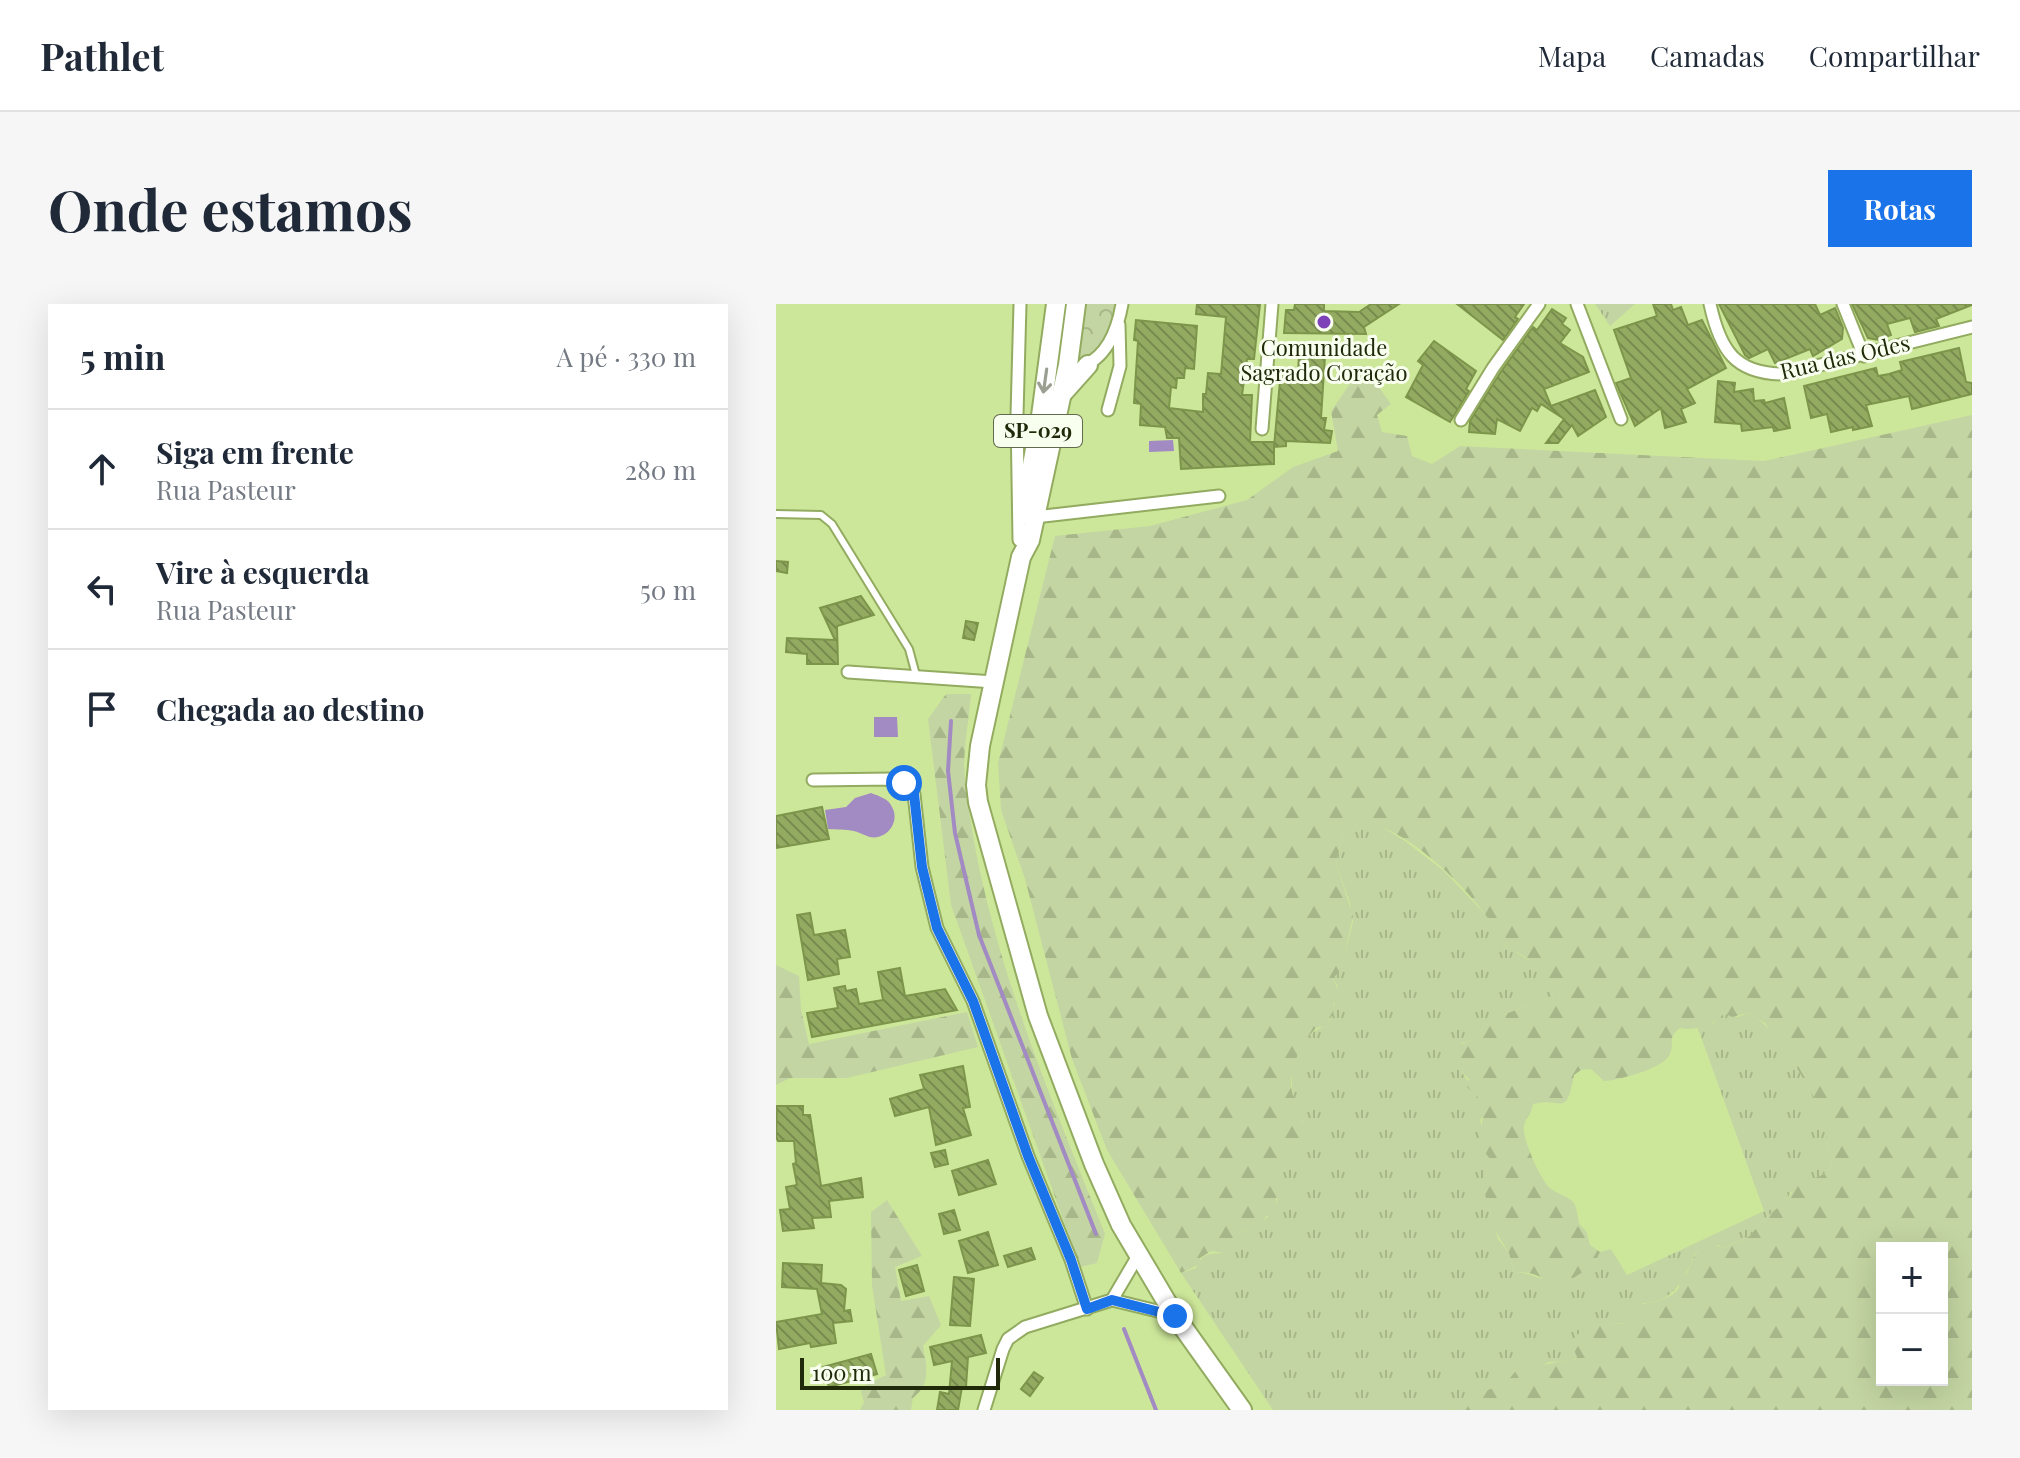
<!DOCTYPE html>
<html lang="pt">
<meta charset="utf-8">
<style>
body{margin:0;font-family:"Playfair Display",serif;background:#f6f6f7;color:#1f2937}
.controls{position:absolute;right:24px;bottom:24px;display:grid;overflow:hidden;border-radius:0px;box-shadow:0 8px 32px #0002}
.controls button{width:72px;height:72px;display:grid;place-items:center;padding:0;border:0;border-bottom:2px solid #e0e1e3;background:#fff;color:#1f2937;font:40px sans-serif}
.scale{position:absolute;left:24px;bottom:20px;width:200px;box-sizing:border-box;padding-left:8px;border:4px solid #20290a;border-top:0;font-size:22px;line-height:28px;white-space:nowrap;color:#20290a;-webkit-text-stroke:6px #f9ffef;paint-order:stroke}
.stop{position:absolute;width:24px;height:24px;margin:-18px;border:6px solid #1a73e8;border-radius:50%;background:#fff}
.stop.end{background:#1a73e8;border-color:#fff;box-shadow:0 2px 8px #0008}
.list{margin:0;padding:0;list-style:none}
h2{display:flex;justify-content:space-between;align-items:center;height:104px;margin:0;padding:0 32px;font-size:34px}
h2 small{font-size:26px;font-weight:400;color:#747a83}
.list li{display:grid;grid-template-columns:52px 1fr auto;gap:24px;align-items:center;box-sizing:border-box;height:120px;padding:0 32px;border-top:2px solid #e0e1e3}
.list b{display:block;font-size:30px;white-space:nowrap}
.list p{margin:0;font-size:26px;white-space:nowrap;color:#747a83}
.list em{font-size:26px;font-style:normal;color:#747a83}
.icon{flex:none;width:44px;height:44px;fill:none;stroke:currentColor;stroke-width:2;stroke-linecap:round;stroke-linejoin:round}
.map{position:relative;flex:none;width:1196px;height:1106px;overflow:hidden;border-radius:0px}
header{display:flex;align-items:center;gap:48px;box-sizing:border-box;height:112px;padding:0 40px;background:#fff;border-bottom:2px solid #e0e1e3}
header strong{font-size:38px}
nav{display:flex;gap:44px;margin-inline-start:auto;font-size:28px}
.intro{display:flex;align-items:center;justify-content:space-between;box-sizing:border-box;height:192px;padding:0 48px}
h1{margin:0;font-size:56px}
.button{padding:20px 36px;border-radius:0px;background:#1a73e8;color:#fff;font-size:28px;font-weight:700}
main{display:flex;gap:48px;padding:0 48px}
aside{flex:1;background:#fff;border-radius:0px;box-shadow:0 8px 32px #0002}
.map>svg:first-child{display:block}
.grass{fill:url(#grass-tufts)}
.forest{fill:url(#forest-firs);fill-rule:evenodd}
.park{fill:url(#park-crowns)}
.water{fill:#a28ac2}
.lines{fill:none;stroke-linecap:round;stroke-linejoin:round}
.stream{stroke:#a28ac2;stroke-width:4}
.building{fill:url(#building-back-hatch);stroke:#7d954b;stroke-width:2}
.service-casing{stroke:#92ab60;stroke-width:10}
.minor-casing{stroke:#92ab60;stroke-width:15}
.trunk-casing{stroke:#92ab60;stroke-width:22}
.service{stroke:#fff;stroke-width:6}
.minor{stroke:#fff;stroke-width:11}
.trunk{stroke:#fff;stroke-width:18}
.oneway{stroke:#9b9f91}
.route{stroke:#1a73e8;stroke-width:10}
.poi-dot{fill:#7e42b8;stroke:#f9ffef;stroke-width:3}
.labels{text-anchor:middle;stroke-width:6;stroke-linejoin:round;paint-order:stroke}
.shield{fill:#f9ffef;stroke:#61694f;stroke-width:2}
.shield-label{font-size:20px;font-weight:bold;fill:#20290a}
.poi-label{font-size:22px;fill:#20290a;stroke:#f9ffef}
.street-label{font-size:22px;fill:#20290a;stroke:#f9ffef}
</style>
<header>
<strong>Pathlet</strong>
<nav><a>Mapa</a><a>Camadas</a><a>Compartilhar</a></nav>
</header>
<div class="intro"><h1>Onde estamos</h1><a class="button">Rotas</a></div>
<main>
<aside>
<h2>5 min<small>A pé · 330 m</small></h2>
<ul class="list">
<li><svg class="icon" aria-label="ahead" viewBox="0 0 24 24"><path d="M12 20V5M6 11l6-6 6 6"/></svg><div><b>Siga em frente</b><p>Rua Pasteur</p></div><em>280 m</em></li>
<li><svg class="icon" aria-label="left" viewBox="0 0 24 24"><path d="M17 20v-9H6M10 6l-5 5 5 5"/></svg><div><b>Vire à esquerda</b><p>Rua Pasteur</p></div><em>50 m</em></li>
<li><svg class="icon" aria-label="arrive" viewBox="0 0 24 24"><path d="M6 21V4h12l-3 4 3 4H6"/></svg><div><b>Chegada ao destino</b></div></li>
</ul>
</aside>
<div class="map">
<svg width="1196" height="1106" viewBox="0 0 1196 1106">
<defs>
<pattern id="grass-tufts" width="24" height="20" patternUnits="userSpaceOnUse" patternTransform="scale(2)"><rect width="24" height="20" fill="#c3d5a2"/><path d="M3 7l-1-3M5 7V3M7 7l1-3M15 17l-1-3M17 17v-4M19 17l1-3" fill="none" stroke="#a7b78a"/></pattern>
<pattern id="forest-firs" width="22" height="20" patternUnits="userSpaceOnUse" patternTransform="scale(2)"><rect width="22" height="20" fill="#c3d5a2"/><path d="M5 1l3.5 6h-7zM16 11l3.5 6h-7z" fill="#a7b78a"/></pattern>
<pattern id="park-crowns" width="20" height="18" patternUnits="userSpaceOnUse" patternTransform="scale(2)"><rect width="20" height="18" fill="#c3d5a2"/><path d="M2 6a3 3 0 1 1 6 0M12 15a3 3 0 1 1 6 0" fill="none" stroke="#a7b78a"/></pattern>
<pattern id="building-back-hatch" width="6" height="6" patternUnits="userSpaceOnUse" patternTransform="scale(2)"><rect width="6" height="6" fill="#93ab61"/><path d="M-1 5l2 2M0 0l6 6M5-1l2 2" fill="none" stroke="#788b4e"/></pattern>
</defs>
<rect width="100%" height="100%" fill="#cde79a"/>
<g class="grass">
<path d="M819,0H859L834,22Z"/>
<path d="M591,518L603,521L629,537L668,567L709,610L728,641L756,658L777,687L776,692C751,705 711,709 699,736L685,739L683,766C694,776 695,788 707,798L709,810L704,816L715,856L712,900L714,910L722,935L733,949L738,968C751,968 762,975 772,975C786,975 805,968 818,961L824,948L835,945L851,971L988,907L921,722L937,719L948,709L962,713L972,709C986,715 991,725 1003,734L1050,813V836L1057,855L1053,868L1030,878L1014,889L1012,895L985,918L974,932L946,944L942,941L919,949C909,974 898,999 867,999L850,1019C805,1022 821,1029 797,1057L773,1058L758,1065L744,1067L728,1081L714,1085L675,1106H497L405,969L420,964C427,948 433,950 448,949L459,940V931L468,926L477,929L501,902L502,874L525,839L524,828L527,816L517,795L515,767C521,758 518,747 525,738C533,728 544,726 551,719C559,711 559,694 562,683L557,674L562,651L569,649L577,618L574,599L560,559L567,530L576,526L581,519Z"/>
</g>
<g class="forest">
<path d="M587,61L615,100L601,111L606,128L631,132L636,152L656,160L684,142L988,157L1196,111V1106H675L714,1085L728,1081L739,1068C759,1065 776,1056 797,1057L801,1053C794,1039 797,1026 814,1028L819,1022L850,1019L862,1001L882,997L896,991L903,984L904,976L911,969L919,950L935,940L947,944L974,932L985,918L1012,895L1020,882L1053,868L1057,855L1050,836V813L1003,734L994,727L989,719L972,709L956,713L948,709C941,719 919,728 904,724C890,734 900,740 893,752C887,764 841,777 828,777L815,765L805,766L798,771C790,816 786,792 757,800C756,809 749,815 748,822C746,834 764,875 774,884C780,890 795,892 799,901C801,906 802,914 803,919C805,923 809,925 811,929C812,933 813,937 814,941L824,948L818,961C803,969 793,980 775,982C766,970 752,968 738,968L733,949L718,925L707,882V869L714,865L715,856C696,835 710,820 707,798L690,782L693,775L683,766L676,751C679,740 688,739 699,736C711,709 750,705 776,692L777,687C766,679 764,667 755,658C748,650 737,648 729,641C720,634 716,619 709,610C686,579 621,515 581,519L576,526L567,530L560,559L577,612L569,649L562,651L564,667L557,674L565,693L558,699L557,710L549,722L540,724L521,745C523,756 516,761 515,771C514,783 517,801 527,809L525,839L502,874L503,892L500,894L501,902L496,912H490L486,923L477,929L468,926L459,931L460,940L448,949L435,947L424,954V960L405,969L331,846L296,755L249,575L225,506L222,459L279,232L374,222L471,196L517,163L562,147L555,107ZM1106,944H1166V1076H1106Z"/>
<path d="M170,390H195C193,418 186,449 189,476C206,634 271,784 329,930L321,959L304,963L175,601L152,415Z"/>
<path d="M0,661L23,672L25,706L33,740L191,708L202,743L71,774H14L0,781Z"/>
<path d="M111,896L146,952L119,963L125,997L153,992L165,1021L147,1042C151,1062 155,1080 137,1094L135,1106H84L88,1098L84,1084L110,1071L96,982L95,908Z"/>
</g>
<path class="park" d="M300,0H346L342,20L312,61H292Z"/>
<g class="water">
<path d="M397,136L398,147L373,148V137Z"/>
<path d="M98,413H121L122,433H98Z"/>
<path d="M95,489C103,492 113,495 116,503C123,515 115,530 102,533C93,535 86,529 78,527C70,525 60,526 52,525L49,506L70,503L79,494Z"/>
</g>
<g class="lines">
<g class="stream">
<path d="M175,417L172,467L179,529L203,631L320,930"/>
<path d="M348,1025L380,1106"/>
</g>
</g>
<g class="building">
<path d="M421,0H484L478,55H471L466,91H476L474,138H498V160L405,165L403,134H391L389,123L364,121L365,100L358,99L362,37L358,36L360,16L421,22L418,65L409,64L408,74H401L400,84L395,83L393,104L427,108V90H430L432,69L445,70L450,13L420,10Z"/>
<path d="M519,0H548V7L583,8L595,0H623L588,23L590,30L508,29L510,6H518Z"/>
<path d="M681,0H748L739,13L742,15L727,36Z"/>
<path d="M877,0H895L897,6L905,3L912,21L926,16L950,64L911,85L919,99L905,105L910,118L889,124L885,104L859,122L840,79L855,74L838,26L881,12Z"/>
<path d="M943,0H1039L1044,11L1059,4L1067,24L1066,35L1037,52L1034,45L999,59L992,45L973,54L969,51Z"/>
<path d="M1076,0H1196V1L1160,15L1163,22L1139,28L1134,14L1111,20L1115,31L1103,36L1092,34Z"/>
<path d="M776,5L790,14L786,20L794,26L784,39L807,53L813,68L768,85L775,102L819,86L830,113L802,132L796,121L782,139H770L788,115L765,100L761,107L756,104L744,127L721,115L719,130L693,128L694,117L724,69L757,23L761,26Z"/>
<path d="M658,37L700,67L690,85L693,87L674,118L630,93L647,61L642,57Z"/>
<path d="M1183,44L1190,78L1196,79V90L1136,105L1133,92L1090,101L1096,122L1077,126V123L1055,128L1051,110L1035,114L1028,82L1100,64L1102,72L1113,70L1126,66L1124,58Z"/>
<path d="M523,52H549L545,114H550L548,126L556,127L554,139L510,137V142L498,143L505,66L522,67Z"/>
<path d="M942,77L959,79L958,88L977,85L978,97L988,96L989,99L1008,94L1014,124L998,127L997,123L966,127L965,120L939,118Z"/>
<path d="M0,257L12,258L11,269L0,267Z"/>
<path d="M85,292L98,311L61,322L62,360H31V350L10,348L11,334L59,336L44,304Z"/>
<path d="M190,317L202,319L198,336L187,334Z"/>
<path d="M46,503L53,535L0,544V512Z"/>
<path d="M34,609L38,631L69,626L74,653L61,655L63,670L32,676L21,611Z"/>
<path d="M124,664L129,692L169,685L181,706L36,733L31,709L62,704L58,684L69,682L70,687L80,685L83,700L107,696L102,668Z"/>
<path d="M187,762L194,803L187,804L195,831L160,841L153,803L119,812L114,795L148,785L144,771Z"/>
<path d="M1,802H27V811H34L45,882L85,874L87,893L53,897L55,913L36,914L38,924L7,927L4,906L14,905L10,883L21,881L17,860L20,859L18,837H2L0,833Z"/>
<path d="M169,846L172,860L159,863L155,849Z"/>
<path d="M212,856L220,880L183,891L176,867Z"/>
<path d="M178,906L184,926L168,930L163,910Z"/>
<path d="M212,928L222,961L192,969L183,937Z"/>
<path d="M255,944L259,955L232,963L228,952Z"/>
<path d="M7,959L46,961L45,979L65,981L70,985L68,1007L74,1006L76,1017L57,1019L60,1039L35,1043L34,1039L3,1045L0,1018L46,1010L41,985L6,983Z"/>
<path d="M141,961L148,987L130,992L123,966Z"/>
<path d="M178,973L198,975L194,1022L174,1021Z"/>
<path d="M205,1031L210,1049L192,1053L190,1083H186L182,1106H161L164,1088L173,1090L176,1057L158,1061L154,1043Z"/>
<path d="M95,1050L101,1070L53,1083L47,1063Z"/>
<path d="M258,1068L267,1074L254,1092L245,1085Z"/>
</g>
<g class="lines">
<defs>
<path id="service" d="M0,210L45,211L56,220L133,345L140,371"/>
<g id="minor">
<path d="M801,0L845,115"/>
<path d="M934,0C944,46 959,70 1008,70L1196,23"/>
<path d="M1067,0L1088,52"/>
<path d="M309,61C332,51 342,23 346,0"/>
<path d="M332,106L344,62L343,21"/>
<path d="M685,116L717,64L763,0"/>
<path d="M486,125L496,0"/>
<path d="M259,213L443,192"/>
<path d="M243,236L241,111L244,0"/>
<path d="M72,368L218,378"/>
<path d="M37,476L117,475L128,479L138,490L146,563L161,624L197,697L252,852L295,956L311,1005"/>
<path d="M336,996L363,950"/>
<path d="M208,1106L227,1045L232,1035L249,1023L336,996L398,1011"/>
</g>
<g id="trunk">
<path d="M300,0L292,61L254,236L245,253L204,442L200,481L202,498L262,712L318,860L345,921L399,1012L466,1106"/>
<path d="M287,89L312,61"/>
<path d="M247,211L265,112L280,0"/>
</g>
</defs>
<use href="#service" class="service-casing"/>
<use href="#minor" class="minor-casing"/>
<use href="#trunk" class="trunk-casing"/>
<use href="#service" class="service"/>
<use href="#minor" class="minor"/>
<use href="#trunk" class="trunk"/>
</g>
<defs><path id="oneway-shaft" d="M-6 0H5M1.5-3L5.5 0L1.5 3" fill="none" stroke-width="1.6" stroke-linecap="round" stroke-linejoin="round" transform="scale(2)"/></defs>
<use class="oneway" href="#oneway-shaft" transform="translate(269 77) rotate(98)"/>
<g class="lines">
<path class="route" d="M128,479L138,490L146,563L161,624L197,697L252,852L295,956L311,1005L336,996L399,1012"/>
</g>
<circle class="poi-dot" cx="548" cy="18" r="8"/>
<g class="labels">
<rect class="shield" x="218" y="111" width="88" height="32" rx="6"/>
<g class="shield-label">
<text x="262" y="134">SP-029</text>
</g>
<g class="poi-label">
<text x="548" y="52">Comunidade<tspan x="548" dy="25">Sagrado Coração</tspan></text>
</g>
<g class="street-label">
<text transform="translate(1069 53) rotate(-13)" y="8">Rua das Odes</text>
</g>
</g>
</svg>
<div class="controls">
<button>+</button>
<button>−</button>
</div>
<div class="scale">100 m</div>
<div class="stop" style="left:128px;top:479px"></div>
<div class="stop end" style="left:399px;top:1012px"></div>
</div>
</main>
